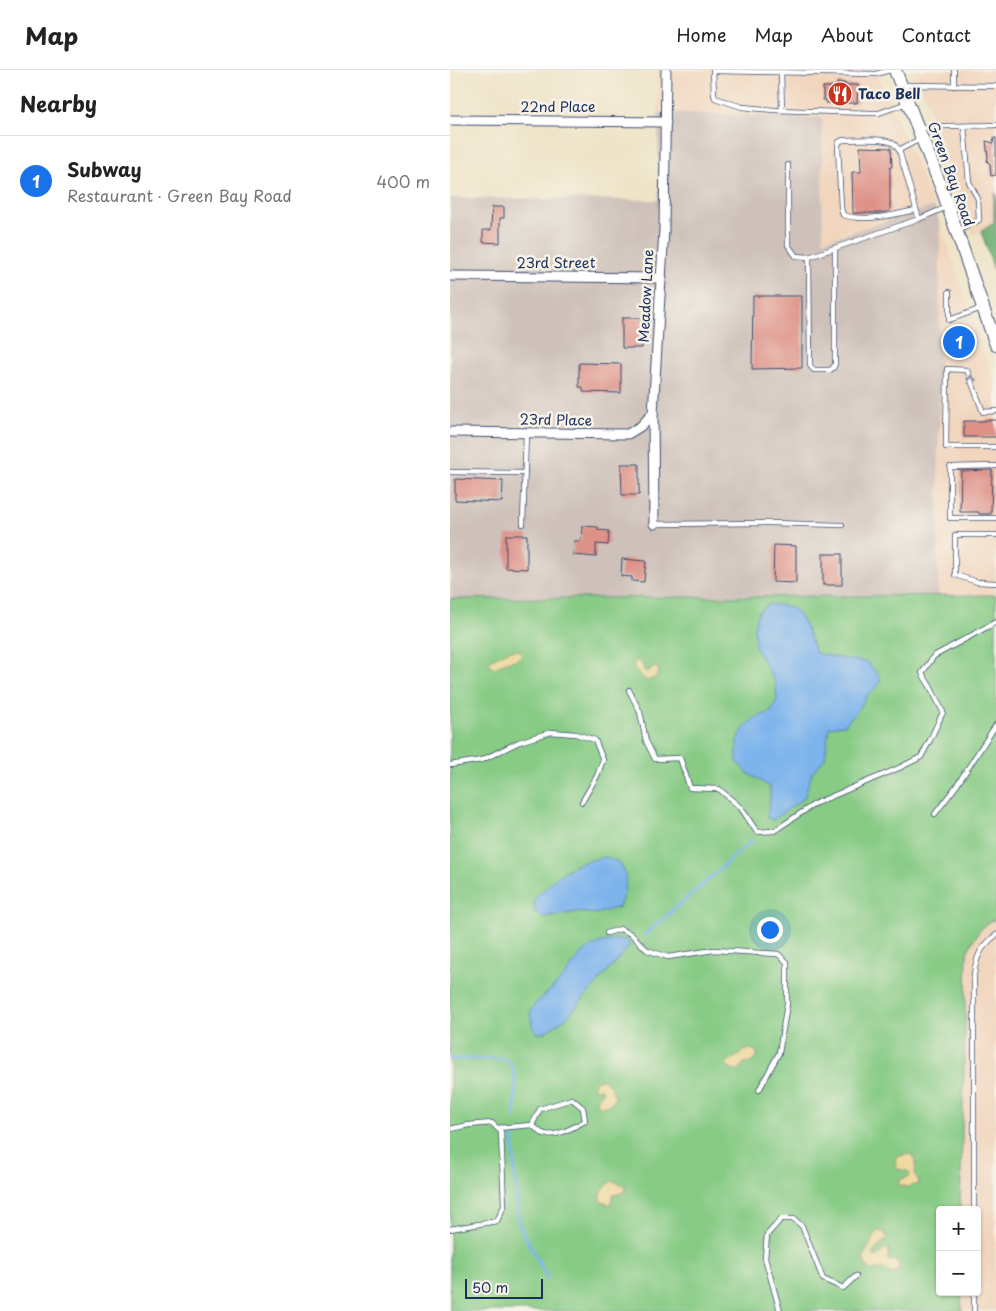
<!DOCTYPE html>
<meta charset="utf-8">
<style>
body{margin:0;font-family:"Playpen Sans",sans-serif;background:#f6f6f6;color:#222}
.controls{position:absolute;right:15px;bottom:15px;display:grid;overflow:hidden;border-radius:5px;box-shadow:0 1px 4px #0004}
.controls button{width:45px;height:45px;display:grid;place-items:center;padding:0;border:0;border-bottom:1px solid #e0e0e0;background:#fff;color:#222;font:25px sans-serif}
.scale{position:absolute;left:15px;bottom:12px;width:78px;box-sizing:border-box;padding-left:5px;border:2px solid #1b2f5e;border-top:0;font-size:14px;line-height:18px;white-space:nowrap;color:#1b2f5e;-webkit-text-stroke:4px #f7f3e8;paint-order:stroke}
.you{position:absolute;left:319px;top:859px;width:18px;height:18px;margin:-12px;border:4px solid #fff;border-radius:50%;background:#1a73e8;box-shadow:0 0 0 8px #1a73e833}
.badge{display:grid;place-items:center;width:32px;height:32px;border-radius:50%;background:#1a73e8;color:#fff;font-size:16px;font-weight:700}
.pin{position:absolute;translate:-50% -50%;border:2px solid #fff;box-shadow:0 1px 5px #0006}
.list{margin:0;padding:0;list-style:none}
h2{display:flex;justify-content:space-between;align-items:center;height:65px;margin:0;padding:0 20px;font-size:21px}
h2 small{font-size:16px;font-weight:400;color:#767676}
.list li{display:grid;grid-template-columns:32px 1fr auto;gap:15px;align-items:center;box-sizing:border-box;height:90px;padding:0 20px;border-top:1px solid #e0e0e0}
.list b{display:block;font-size:19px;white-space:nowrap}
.list p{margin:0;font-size:16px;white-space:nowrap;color:#767676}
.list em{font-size:16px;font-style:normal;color:#767676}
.map{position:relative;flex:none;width:546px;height:1241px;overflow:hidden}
header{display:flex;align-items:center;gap:30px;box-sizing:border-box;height:70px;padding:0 25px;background:#fff;border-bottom:1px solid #e0e0e0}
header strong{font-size:24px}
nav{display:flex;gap:28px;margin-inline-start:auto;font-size:18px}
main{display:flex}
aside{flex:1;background:#fff}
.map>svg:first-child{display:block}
.built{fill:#f1d5bd}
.industrial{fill:#cec1ba}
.green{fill:#87cb85;stroke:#517d72}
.forest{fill:#6daf72;stroke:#446f68}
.sand{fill:#eeda9e;stroke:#84847e}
.water{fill:#7db4ec;stroke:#4c72a5}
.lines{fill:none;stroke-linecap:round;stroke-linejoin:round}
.stream{stroke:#7db4ec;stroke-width:3}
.building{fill:#de9187}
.lane-casing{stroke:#3b4a6e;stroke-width:6}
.street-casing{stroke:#3b4a6e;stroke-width:11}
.secondary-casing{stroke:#3b4a6e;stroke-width:14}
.lane{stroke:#fff;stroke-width:4.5}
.street{stroke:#fff;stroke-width:9}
.secondary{stroke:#fff;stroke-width:12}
.oneway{stroke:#8d97ae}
.labels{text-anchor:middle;stroke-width:5;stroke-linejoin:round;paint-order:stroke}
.poi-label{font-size:14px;font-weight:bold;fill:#1b2f5e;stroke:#f7f3e8;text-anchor:start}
.street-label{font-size:14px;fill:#1b2f5e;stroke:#f7f3e8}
</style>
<header>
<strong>Map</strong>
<nav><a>Home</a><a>Map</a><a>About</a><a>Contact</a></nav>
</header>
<main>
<aside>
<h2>Nearby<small></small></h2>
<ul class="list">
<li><span class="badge">1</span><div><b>Subway</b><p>Restaurant · Green Bay Road</p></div><em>400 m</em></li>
</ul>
</aside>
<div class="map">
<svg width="546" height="1241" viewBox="0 0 546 1241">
<rect width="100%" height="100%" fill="#f7f3e8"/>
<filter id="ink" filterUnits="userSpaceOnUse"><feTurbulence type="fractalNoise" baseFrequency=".02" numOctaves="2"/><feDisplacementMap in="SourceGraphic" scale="10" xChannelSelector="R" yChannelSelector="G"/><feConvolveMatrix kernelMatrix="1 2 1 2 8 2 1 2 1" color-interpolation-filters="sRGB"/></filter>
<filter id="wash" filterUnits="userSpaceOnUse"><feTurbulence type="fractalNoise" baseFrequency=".0096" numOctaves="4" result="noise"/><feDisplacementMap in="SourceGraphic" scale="20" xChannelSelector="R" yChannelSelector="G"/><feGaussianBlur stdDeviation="1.12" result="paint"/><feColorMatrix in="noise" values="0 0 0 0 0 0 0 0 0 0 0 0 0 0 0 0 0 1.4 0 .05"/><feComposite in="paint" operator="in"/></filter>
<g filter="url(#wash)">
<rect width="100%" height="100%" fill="#efe4c8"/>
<g class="built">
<path d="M207,0H426L484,136L373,171L372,48L208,42Z"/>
<path d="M466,0H546V123L544,124V153L523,165Z"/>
<path d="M490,153L546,317V525H488Z"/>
<path d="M546,849V1241H512L511,1222H527V1140H510L517,883L522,872L531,858L542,850Z"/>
</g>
<path class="industrial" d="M208,42L372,48L373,171L484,136L490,153L488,525L0,529V128L208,130Z"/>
<path class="green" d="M546,525V849C531,854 523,870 517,883L510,1140H490V1222H511L512,1241H0V529Z"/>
<path class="forest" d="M546,123V206L531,161L544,153V124Z"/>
<g class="sand">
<path d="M60,580H69L72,585L66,590C57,591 52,593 45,598L39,594L40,590Z"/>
<path d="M188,590L194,597L193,600L198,602L200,599L207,597L209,600L206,607L197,611C191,606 184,602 183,594Z"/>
<path d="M302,979L307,982V987L301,992L294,993L289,1000H281L276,994C282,987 287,989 293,981Z"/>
<path d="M153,1009C160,1015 163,1019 165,1028L159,1035L150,1037L146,1029L150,1026L153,1021L150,1019H144V1013L147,1010Z"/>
<path d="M460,1084L466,1089L465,1105L469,1111L468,1114L457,1117L449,1115V1110L459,1107L460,1103L457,1101L447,1099L445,1091L449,1086Z"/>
<path d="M162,1111L172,1114L177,1118L172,1123L163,1125V1129L160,1135L150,1131C150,1120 154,1118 162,1111Z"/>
<path d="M427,1161L434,1162L437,1168C433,1174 427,1177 423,1183L425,1187L429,1185L434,1179L439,1178L438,1190L446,1191L449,1193V1200L441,1204C435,1198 431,1198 422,1200L416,1196L413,1186L418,1179Z"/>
</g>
<g class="water">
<path d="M319,534C325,535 333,535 339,537C353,541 360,570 366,583L394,589L417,592L427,603L431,610L426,618L417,625L411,636L395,655L379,657L375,688L362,703L354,728L323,750L317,747L320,729V717L296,702L287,692V671L294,658L306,647L321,642L327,629L325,612L305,577L304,557L308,542Z"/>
<path d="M156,787C159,789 164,790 167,792C182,802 174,824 169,837L145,844L128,842L94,847L85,843L84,830C95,818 109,803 124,796C134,791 145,789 156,787Z"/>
<path d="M170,869L178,871L180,876L117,947L94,963H86L82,954L80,942L85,934L108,913L134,881L151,872Z"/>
</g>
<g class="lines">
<g class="stream">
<path d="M194,865L249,818L302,770"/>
<path d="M0,989H50C54,989 58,990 60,993C68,1004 65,1035 64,1048"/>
<path d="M63,1065L66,1126L69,1154L97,1208"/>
</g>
</g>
<g id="blocks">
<g class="building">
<path d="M387,13H395V15H408L407,33H376V30H373V17H387Z"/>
<path d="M544,68H546V105L541,106L540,94L537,91L538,87L536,71L543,73Z"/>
<path d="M410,77L441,78L442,97H440V141L429,143H403L402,102H411Z"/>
<path d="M42,137H54V148H50V173L33,172V160H41Z"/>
<path d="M303,226H352V298L302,299Z"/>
<path d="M172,248H193L192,278H172Z"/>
<path d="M520,262L524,275L501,283L496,270Z"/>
<path d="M129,293L171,294V323L133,322V317H129Z"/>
<path d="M535,350H546V367H514V351H535Z"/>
<path d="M171,394H189V425H172Z"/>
<path d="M542,400L541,444H529V442H510L511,401Z"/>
<path d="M5,409L53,411L52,432L5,430Z"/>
<path d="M132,456L148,457V460L159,461L158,475L146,474V487L123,485L124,471H131Z"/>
<path d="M56,465H77V499L56,498Z"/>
<path d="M324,475L346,476V513L323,512Z"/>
<rect x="373" y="484" width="19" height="31"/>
<path d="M172,489L196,491L194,512L182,511V507L171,506Z"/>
</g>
</g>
</g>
<g filter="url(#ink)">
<use href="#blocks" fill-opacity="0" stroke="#3b4a6e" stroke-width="1"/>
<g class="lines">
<defs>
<g id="lane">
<path d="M263,0L264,24L265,28L292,37L324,40L421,43H429L457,33"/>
<path d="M504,0V16"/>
<path d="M263,1L426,4L440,0"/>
<path d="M331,2L332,40"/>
<path d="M452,15L546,16"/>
<path d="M470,58C495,55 521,56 546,55"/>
<path d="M449,80L470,69"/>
<path d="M338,95V175L346,186L359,187L469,149L497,137"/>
<path d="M465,140C444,145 415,152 393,145L391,138L388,76L389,72L393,70C404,70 435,67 444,74C445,74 448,79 449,80L469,149"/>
<path d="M508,161L529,150L528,129L519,112L514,57"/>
<path d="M359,187L360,294L361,297L364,300H380L383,298L385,294V178"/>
<path d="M499,222V250L532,238"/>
<path d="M546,341L533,342L517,300L497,299L496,377H546"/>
<path d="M546,396L500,397V448H546"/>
<path d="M0,402L75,403"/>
<path d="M73,454L76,363"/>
<path d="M204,454L320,453L392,455"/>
<path d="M546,465H505V505L528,512L546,513"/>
<path d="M179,620L190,642L196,671L205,689L230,688L240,718L269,719L291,738L307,762L324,761L366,733L449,698L471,687L480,670L493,642L481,618L472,603L484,586L546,552"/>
<path d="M0,695L32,690L69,672L101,662L126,664L145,670L153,690L147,706L132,732"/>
<path d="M485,744L507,715L546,655"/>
<path d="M157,863L170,859L181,864L197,880L218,887L264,880L328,884L337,892V934L329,983L309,1020"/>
<path d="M47,1058L82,1055L90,1039L122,1029L133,1038L135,1051C124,1057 104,1069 92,1063C89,1062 85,1057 82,1055"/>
<path d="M0,1059L19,1055L42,1053L51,1062L54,1136L47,1151L0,1159"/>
<path d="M524,1140V905C526,886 531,877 546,865"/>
<path d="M330,1241L315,1188L317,1165L331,1149H344L352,1156L373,1209L393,1218L406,1206"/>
<path d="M524,1241V1222"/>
</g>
<g id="street">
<path d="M0,50L216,52"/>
<path d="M0,206L212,208"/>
<path d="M0,362L178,364L191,356L203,343"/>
<path d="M204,454L203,343L214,160L216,0"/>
</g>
<path id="secondary" d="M445,0L493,122L546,275"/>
</defs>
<use href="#lane" class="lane-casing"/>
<use href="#street" class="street-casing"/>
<use href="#secondary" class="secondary-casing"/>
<use href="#lane" class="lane"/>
<use href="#street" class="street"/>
<use href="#secondary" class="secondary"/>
</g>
<defs><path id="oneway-chevron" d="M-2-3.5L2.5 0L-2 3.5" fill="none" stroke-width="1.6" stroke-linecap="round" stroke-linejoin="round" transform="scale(1.25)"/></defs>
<use class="oneway" href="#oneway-chevron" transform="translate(521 309) rotate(-110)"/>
</g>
<defs>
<symbol id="restaurant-disc" viewBox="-11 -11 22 22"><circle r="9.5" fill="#c8321e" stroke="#f7f3e8"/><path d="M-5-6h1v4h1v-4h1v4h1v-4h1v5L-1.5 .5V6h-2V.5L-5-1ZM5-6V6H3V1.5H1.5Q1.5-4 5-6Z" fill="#fff"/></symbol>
</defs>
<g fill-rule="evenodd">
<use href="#restaurant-disc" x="376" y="10" width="28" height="28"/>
</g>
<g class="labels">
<g class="poi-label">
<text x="408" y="29">Taco Bell</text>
</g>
<g class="street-label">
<text x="108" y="42">22nd Place</text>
<text transform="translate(501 104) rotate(70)" y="5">Green Bay Road</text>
<text x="106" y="198">23rd Street</text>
<text transform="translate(196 226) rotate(-87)" y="5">Meadow Lane</text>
<text transform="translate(106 350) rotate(1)" y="5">23rd Place</text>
</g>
</g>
</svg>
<div class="controls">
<button>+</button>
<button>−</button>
</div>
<div class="scale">50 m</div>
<div class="you"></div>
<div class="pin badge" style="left:509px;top:272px">1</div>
</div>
</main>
